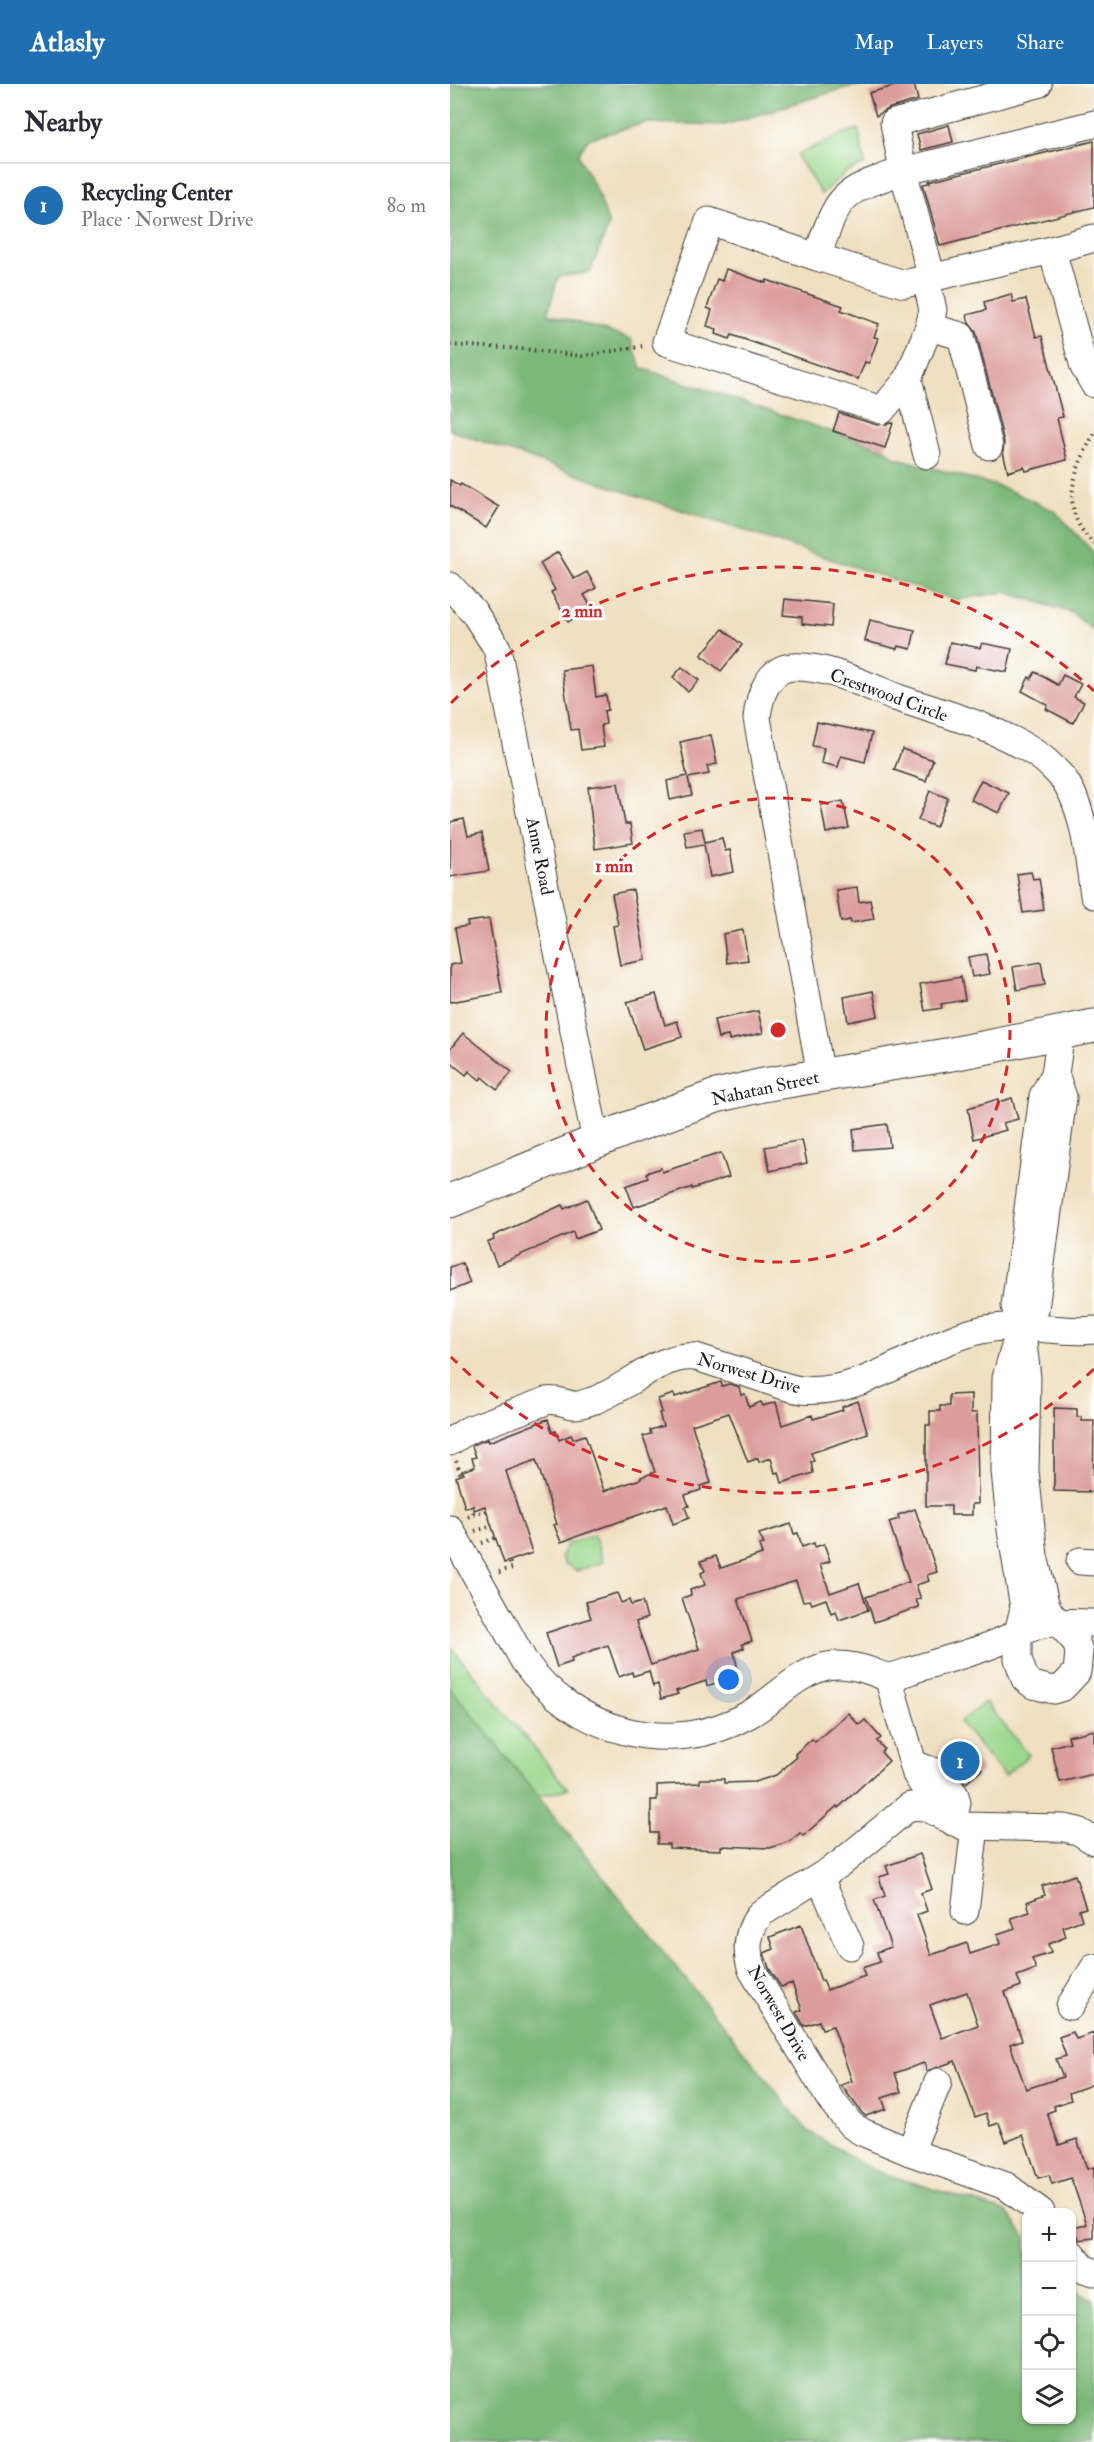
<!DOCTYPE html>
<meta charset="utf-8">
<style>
body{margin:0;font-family:"IM FELL Double Pica",serif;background:#f2f2f3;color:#2b2b33}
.controls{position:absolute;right:18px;bottom:18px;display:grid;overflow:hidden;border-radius:12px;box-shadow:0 2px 4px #0004}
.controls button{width:54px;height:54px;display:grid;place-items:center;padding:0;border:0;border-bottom:2px solid #e1e1e2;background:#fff;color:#2b2b33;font:30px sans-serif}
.you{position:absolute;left:279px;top:1596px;width:21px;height:21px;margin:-15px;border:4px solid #fff;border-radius:50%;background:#1a73e8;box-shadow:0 0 0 9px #1a73e833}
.badge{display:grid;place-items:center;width:39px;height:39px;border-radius:50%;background:#1f6fb2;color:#fff;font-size:20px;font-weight:700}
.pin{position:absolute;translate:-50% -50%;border:3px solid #fff;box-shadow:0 2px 6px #0006}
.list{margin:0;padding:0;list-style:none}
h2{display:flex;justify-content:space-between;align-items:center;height:78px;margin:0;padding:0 24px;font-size:26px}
h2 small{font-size:20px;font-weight:400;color:#7c7c81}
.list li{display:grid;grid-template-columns:39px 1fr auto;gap:18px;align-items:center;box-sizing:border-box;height:84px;padding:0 24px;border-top:2px solid #e1e1e2}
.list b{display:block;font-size:22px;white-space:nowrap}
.list p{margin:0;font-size:20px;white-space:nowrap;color:#7c7c81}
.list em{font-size:20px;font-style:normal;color:#7c7c81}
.icon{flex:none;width:33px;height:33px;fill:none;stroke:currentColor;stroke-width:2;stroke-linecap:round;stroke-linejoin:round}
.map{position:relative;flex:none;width:644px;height:2358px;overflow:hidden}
header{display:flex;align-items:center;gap:36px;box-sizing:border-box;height:84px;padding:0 30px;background:#1f6fb2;color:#fff}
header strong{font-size:28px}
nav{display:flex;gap:33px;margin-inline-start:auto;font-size:21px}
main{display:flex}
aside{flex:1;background:#fff}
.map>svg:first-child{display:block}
.green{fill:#9bd88d;stroke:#5c7a54;stroke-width:1.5}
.forest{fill:#7cb878;stroke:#4c6a4a;stroke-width:1.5}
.building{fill:#db9d9b;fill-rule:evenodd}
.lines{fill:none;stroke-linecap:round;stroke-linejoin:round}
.minor-casing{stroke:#3c3935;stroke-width:29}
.major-casing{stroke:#3c3935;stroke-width:35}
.path{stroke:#3c3935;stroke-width:4;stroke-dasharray:1.5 4.5;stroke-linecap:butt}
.minor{stroke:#fff;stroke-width:27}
.major{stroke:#fff;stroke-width:33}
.ring{fill:none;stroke:#d62828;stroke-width:3;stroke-dasharray:10 8}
.labels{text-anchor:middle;stroke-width:6;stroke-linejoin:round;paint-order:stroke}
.street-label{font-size:18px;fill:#1c1c1c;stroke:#fff}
.centre{fill:#d62828;stroke:#fff;stroke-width:3}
.ring-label{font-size:18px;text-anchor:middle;font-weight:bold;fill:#d62828;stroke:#fff;stroke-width:6;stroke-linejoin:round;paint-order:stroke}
</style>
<header>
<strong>Atlasly</strong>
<nav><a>Map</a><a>Layers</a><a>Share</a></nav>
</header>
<main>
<aside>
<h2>Nearby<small></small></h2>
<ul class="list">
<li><span class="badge">1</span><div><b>Recycling Center</b><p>Place · Norwest Drive</p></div><em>80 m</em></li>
</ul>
</aside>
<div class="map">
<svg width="644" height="2358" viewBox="0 0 644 2358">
<rect width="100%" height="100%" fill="#fff"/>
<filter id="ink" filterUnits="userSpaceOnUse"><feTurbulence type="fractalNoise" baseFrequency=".0167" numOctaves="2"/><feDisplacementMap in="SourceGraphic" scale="12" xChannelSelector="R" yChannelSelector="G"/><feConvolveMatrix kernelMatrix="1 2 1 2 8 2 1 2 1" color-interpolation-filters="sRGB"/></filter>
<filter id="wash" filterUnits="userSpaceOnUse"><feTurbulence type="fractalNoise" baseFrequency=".008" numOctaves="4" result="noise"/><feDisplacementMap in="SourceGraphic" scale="24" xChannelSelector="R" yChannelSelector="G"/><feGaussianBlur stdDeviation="1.35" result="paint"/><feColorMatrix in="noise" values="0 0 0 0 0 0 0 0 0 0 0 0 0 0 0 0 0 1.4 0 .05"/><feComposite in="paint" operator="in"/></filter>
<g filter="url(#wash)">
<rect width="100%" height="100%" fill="#f0e0c1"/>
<g class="green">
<path d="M408,45L415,80L395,89L371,110L347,71L392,50Z"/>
<path d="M144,1451L153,1478L127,1487L114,1479L111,1472L117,1460Z"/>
<path d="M0,1562L118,1705L40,1723L0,1728Z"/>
<path d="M535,1618L579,1671L554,1692L510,1638Z"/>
</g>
<g class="forest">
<path d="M0,0H417L395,4L275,41L196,39L138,55L128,71L147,107L159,141L140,188L108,193L98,229L181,255L191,284L437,366L444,373L554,404L605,427L644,469V547L622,529L556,508L505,516L170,406L0,346Z"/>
<path d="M0,1603L358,2047L423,2086L557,2128L576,2154V2336H622V2205L644,2215V2358H0Z"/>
</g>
<g id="blocks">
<g class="building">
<path d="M451,0H464L468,16L440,24L426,32L419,9Z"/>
<path d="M499,41L503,58L471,66L467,50Z"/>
<path d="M644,57V123L490,162L473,100L480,99L479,97Z"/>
<path d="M276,185L316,199L317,196L393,222L391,226L429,240L424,253L428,254L419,279L415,278L408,295L282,251L280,255L266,250L267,245L257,242L262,226L257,224L267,195L272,197Z"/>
<path d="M561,210L563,218L576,215L586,253L592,252L613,333L607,334L617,376L576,387L574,383L558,388L553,368L554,358L526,248L519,239L517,231L536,226L534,218Z"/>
<path d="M389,329L427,341L443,339L435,364L383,347Z"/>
<path d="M0,396L10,402L11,400L49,423L36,444L0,422Z"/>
<path d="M108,468L124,495L137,488L146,504L134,511L142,524L118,538L101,508L105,506L90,479Z"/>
<path d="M335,515L383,520L381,543L352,540V533L333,531Z"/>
<path d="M420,536L465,546L461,565L448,562L447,565L415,557Z"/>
<path d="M273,545L292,561L271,587L251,571Z"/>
<path d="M500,558L530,564L532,559L562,565L557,588L526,582L525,586L495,580Z"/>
<path d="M142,582L146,613L156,611L158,626L154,627L156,640L151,641L154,663L131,666L128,645L121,646L112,586Z"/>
<path d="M232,583L249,596L238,608L223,593Z"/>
<path d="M585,588L608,601L613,591L631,600L624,613L634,618L623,639L596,625L598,621L572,607L579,593L581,595Z"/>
<path d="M367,638L422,649L415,678L391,672L388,683L371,679L374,664L362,662Z"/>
<path d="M261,651L267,680L257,682L259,690L238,694L242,711L220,716L217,697L237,692L230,658Z"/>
<path d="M452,665L483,676L476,697L444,686Z"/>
<path d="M531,696L559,709L549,729L521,716Z"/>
<path d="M168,699L175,740H180L183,759L145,765L138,703Z"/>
<path d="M480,707L498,714L486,743L468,736Z"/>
<path d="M393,717L399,744L376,749L371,721Z"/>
<path d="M14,735L18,752L32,749L39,787L0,793V738Z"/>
<path d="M252,744L255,758L272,754L275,767L280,766L284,788L260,793L254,760L237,763L234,747Z"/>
<path d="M581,788L583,795L589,794L594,826L573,829L567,790Z"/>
<path d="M407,803L409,818L420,816L424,835L401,839L400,836L391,838L386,806Z"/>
<path d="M183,806L196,876L170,881L163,842L168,841L162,810Z"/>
<path d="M39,835L52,909L0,918V881L11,879L5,844L18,842L17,838Z"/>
<path d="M293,846L298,876L277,879L273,850Z"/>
<path d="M536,870L540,890L522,893L518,873Z"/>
<path d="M591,878L595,901L567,906L563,883Z"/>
<path d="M511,893L515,916L491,920L492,924L475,927L470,900Z"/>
<path d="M423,907L428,932L398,938L394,913Z"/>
<path d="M206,910L215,941L227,937L232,953L193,965L177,918Z"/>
<path d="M308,927L313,949L279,956L278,952L268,954L264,936Z"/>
<path d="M13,949L62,988L47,1006L32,993L30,996L19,987L16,991L0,978V965Z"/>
<path d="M562,1014L568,1035L553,1039L556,1046L524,1055L518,1024L548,1015V1018Z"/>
<path d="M437,1040L440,1063L405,1066L403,1045Z"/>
<path d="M352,1056L357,1079L320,1087L315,1063Z"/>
<path d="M271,1069L279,1093L242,1105V1103L184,1123L176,1102L198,1094L196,1089L211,1084L212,1088Z"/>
<path d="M137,1115L149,1146L125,1155L123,1148L47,1181L37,1158L44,1155L43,1152L112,1121L114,1125Z"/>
<path d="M12,1179L20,1199L0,1207V1183Z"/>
<path d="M271,1298L272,1302L279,1300L289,1303L291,1311L295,1310L299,1323L311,1318L313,1322L326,1318L332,1341L362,1331L363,1335L393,1326L392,1323L408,1317L418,1350L361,1369L364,1377L361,1378L363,1389L332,1399L329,1388L325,1389L321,1374L309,1378L308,1374L298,1378L279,1329L242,1341L261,1399L250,1402L251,1406L235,1411L239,1422L235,1423L239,1434L223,1440L217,1421L111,1458L104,1441L107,1440L86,1376L56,1387L82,1469L54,1479L35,1422L24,1426L23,1422L15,1424L6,1393L14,1390L12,1387L25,1383L22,1374L26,1373L22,1362L25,1360L38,1355L39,1358L98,1335L102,1348L106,1347L109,1356L121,1351L123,1355L135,1351L154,1407L191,1395V1393L205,1388L193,1352L201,1350L200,1346L213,1342L209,1329L212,1328L208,1315L224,1310L225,1313Z"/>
<path d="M521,1310V1329H527L528,1420H522V1431H501V1422H476V1341H480V1327H490V1322H499V1311Z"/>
<path d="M604,1324L627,1325V1333H632V1337H644L643,1408L604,1407Z"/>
<path d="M465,1425L487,1488L477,1491L479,1497L466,1501L471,1515L466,1516L469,1523L424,1538L416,1513L459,1498L439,1438L449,1435L448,1431Z"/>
<path d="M341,1440L344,1450L348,1449L352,1463L364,1459L365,1463L374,1460L380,1477L370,1481L380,1509L409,1499L418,1526L389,1536L386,1527L381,1529L376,1515L362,1520L360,1516L353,1517L346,1497L288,1515L302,1557L292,1560L294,1564L284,1568L290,1595L273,1600L272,1597L257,1602L256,1597L226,1607L228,1610L211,1615L208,1600L203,1602L199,1587L183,1592L182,1588L169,1593L158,1561L121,1574L122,1578L107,1583L96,1549L141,1534L136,1518L167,1509L171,1519L179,1516L181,1521L192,1518L197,1534L186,1538L201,1581L249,1565L232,1514L241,1511L240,1506L255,1501L251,1489L255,1487L251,1477L266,1472L271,1484L312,1470L309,1461L314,1460L309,1450Z"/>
<path d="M398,1629L409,1641L415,1636L431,1654L427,1657L434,1665L431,1668L439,1677L388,1724L387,1722L353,1752L350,1749L340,1757L320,1764L271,1762V1766L219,1764V1760H207L208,1749H201V1716H207V1701L250,1699V1695H274V1699L305,1698L326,1691L347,1673L345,1670L362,1655L365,1658Z"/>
<path d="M644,1646V1690L610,1698L601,1663L620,1658L618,1652Z"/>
<path d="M509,1658L532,1686L516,1699L491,1673Z"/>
<path d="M470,1770L482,1805L471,1809L477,1827L467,1831L481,1871L517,1859L520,1870L550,1860L547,1850L565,1844L561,1834L580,1828L577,1818L595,1811L592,1802L625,1791L636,1824L629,1826L632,1836L613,1843L616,1853L598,1860L601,1869L582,1875L586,1885L567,1892L571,1902L555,1908L572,1956L560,1960L576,2005L613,1993L606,1975L616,1972L609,1953L623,1948L626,1955L644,1949V2000L619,2009L621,2016L604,2022L605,2026L597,2029L609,2061L627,2055L637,2085L644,2083V2154L629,2156L625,2144L637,2140L621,2094L602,2100L599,2091L588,2094L573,2051L556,2058L549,2039L540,2042L536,2029L525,2033L505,1977L477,1987L474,1979L445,1989L451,2008L432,2014L436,2025L416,2032L412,2029L391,2001L402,1997L383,1942L372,1945L369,1937L354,1942L346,1928L352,1926L342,1899L331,1903L319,1884L314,1869L324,1865L320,1853L351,1841L371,1897L373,1896L377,1906L415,1892L412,1884L430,1878L427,1868L441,1863L424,1816L435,1812L429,1793L439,1790L436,1782ZM517,1908L528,1941L492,1954L480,1921Z"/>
</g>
</g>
</g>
<g filter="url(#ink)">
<use href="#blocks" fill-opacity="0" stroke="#3c3935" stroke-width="1.5"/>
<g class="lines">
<defs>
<g id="minor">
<path d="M644,154L602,166L634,283L644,300"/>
<path d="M367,173L454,200L602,166"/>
<path d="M482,194L453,87L644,40"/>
<path d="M476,195L483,226L479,243"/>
<path d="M458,295L477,371"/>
<path d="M539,362L511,252L479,243L458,295L432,326L216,258L259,137L367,173C389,110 389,108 453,87L444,39L588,0"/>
<path d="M0,502L23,527L47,564L146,1057"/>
<path d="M605,990L613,1013L585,1225L571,1241L556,1294L555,1387L561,1446L574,1524L568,1549V1575L575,1595L583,1601L603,1606L613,1603L627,1588L629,1568L626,1558L600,1529L595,1519L584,1472L575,1387L577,1294L571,1241L565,1222L593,1012L605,990L611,948"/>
<path d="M371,992L307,634C309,613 318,584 343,583C376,581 418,602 448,614C495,630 547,643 588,671C597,677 611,691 617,700C635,729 639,777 644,811"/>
<path d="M0,1358L18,1346L96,1317C107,1315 113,1319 123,1321C130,1322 138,1318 145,1316C178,1304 210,1269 246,1273C268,1280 290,1287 311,1294C324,1299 337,1304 351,1306C417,1312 469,1260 531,1246C572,1237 606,1250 644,1246"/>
<path d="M0,1445L74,1577C124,1648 220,1675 298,1631C324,1617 341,1594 370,1584C387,1578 406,1582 423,1588C428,1590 434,1593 440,1593C451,1591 463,1585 475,1582C498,1575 521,1569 544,1560C559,1554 574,1545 590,1541C607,1537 626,1539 644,1539"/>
<path d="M630,1477L644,1478"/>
<path d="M438,1593L466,1690L493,1733"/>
<path d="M464,1680L485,1688L505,1711L507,1719L503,1738"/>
<path d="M370,1794L400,1862"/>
<path d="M515,1827L525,1743"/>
<path d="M620,1922L644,1884"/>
<path d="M460,2068L488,1998"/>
<path d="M591,2128L556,2102L460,2068L412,2048L401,2041L380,2015L302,1886C295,1866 297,1848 310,1830L390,1780L460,1722L475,1723L513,1742L614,1744L628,1747L644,1757"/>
<path d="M622,2170L634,2185L644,2188"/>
</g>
<path id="major" d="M0,1117L179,1044L266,1012L313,1001L502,970L644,942"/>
</defs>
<use href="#minor" class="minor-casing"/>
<use href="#major" class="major-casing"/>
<g class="path">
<path d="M0,261L73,265L132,272L194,262"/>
<path d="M644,350C623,388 608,426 644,460"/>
<path d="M6,1377L11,1391"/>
<path d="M21,1422L24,1431"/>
<path d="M18,1433L37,1426"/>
<path d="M25,1447L42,1442"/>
<path d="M32,1459L46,1454"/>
<path d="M49,1488L62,1484L59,1477"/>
</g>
<use href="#minor" class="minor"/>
<use href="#major" class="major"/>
</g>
</g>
<g class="ring">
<circle cx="328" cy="946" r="232"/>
<path d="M644 1285A463 463 0 0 1 1 1273M1 619A463 463 0 0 1 644 607"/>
</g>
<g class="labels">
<g class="street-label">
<text transform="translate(439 611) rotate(20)" y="6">Crestwood Circle</text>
<text transform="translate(90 772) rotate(79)" y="6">Anne Road</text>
<text transform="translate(315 1004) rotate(-12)" y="6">Nahatan Street</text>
<text transform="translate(299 1289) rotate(16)" y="6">Norwest Drive</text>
<text transform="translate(329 1929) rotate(60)" y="6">Norwest Drive</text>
</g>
</g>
<circle cx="328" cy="946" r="9" class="centre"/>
<g class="ring-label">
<text x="132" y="533">2 min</text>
<text x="164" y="788">1 min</text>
</g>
</svg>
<div class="controls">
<button>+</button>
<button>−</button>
<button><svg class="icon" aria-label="locate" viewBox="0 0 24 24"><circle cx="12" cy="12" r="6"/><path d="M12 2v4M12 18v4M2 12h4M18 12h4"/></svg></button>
<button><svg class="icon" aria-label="layers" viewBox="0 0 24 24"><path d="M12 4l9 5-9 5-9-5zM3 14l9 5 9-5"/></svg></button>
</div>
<div class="you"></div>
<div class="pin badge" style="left:510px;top:1677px">1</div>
</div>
</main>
